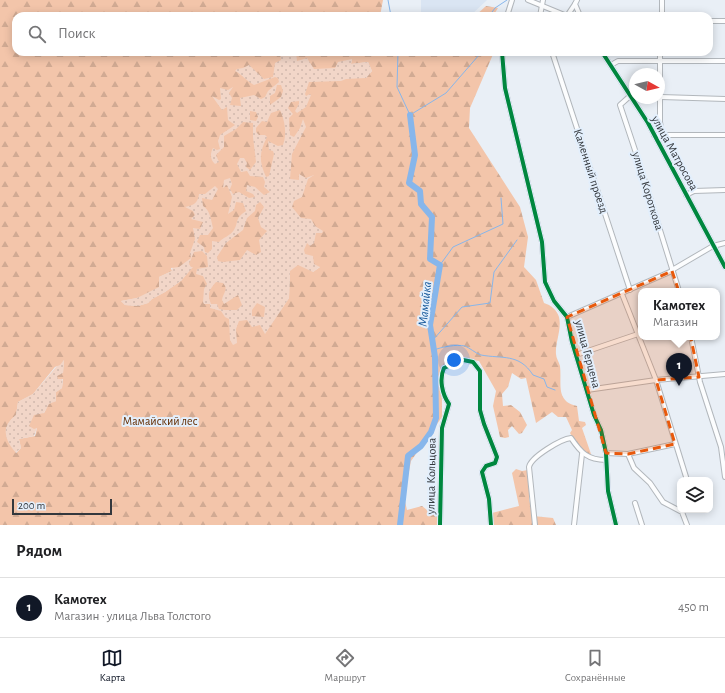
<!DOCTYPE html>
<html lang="ru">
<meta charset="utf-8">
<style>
body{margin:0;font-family:"Alegreya Sans",sans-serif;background:#f2f2f2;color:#202124}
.controls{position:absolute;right:12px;bottom:12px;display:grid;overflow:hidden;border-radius:8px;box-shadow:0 2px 10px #0003}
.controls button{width:36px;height:36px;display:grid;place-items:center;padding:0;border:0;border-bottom:1px solid #e0e0e0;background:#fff;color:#202124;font:20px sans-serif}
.compass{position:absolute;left:629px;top:68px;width:36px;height:36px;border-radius:50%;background:#fff;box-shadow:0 2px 10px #0003;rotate:98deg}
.scale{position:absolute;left:12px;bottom:10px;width:100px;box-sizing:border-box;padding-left:4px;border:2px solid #34383d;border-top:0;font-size:11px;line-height:14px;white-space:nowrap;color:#34383d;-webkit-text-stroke:3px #e3effc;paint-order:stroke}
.you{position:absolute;left:454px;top:360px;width:14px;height:14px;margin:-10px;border:3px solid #fff;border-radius:50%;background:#1a73e8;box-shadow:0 0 0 6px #1a73e833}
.badge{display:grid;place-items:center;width:26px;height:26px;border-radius:50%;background:#111827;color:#fff;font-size:13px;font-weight:700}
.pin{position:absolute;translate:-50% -33px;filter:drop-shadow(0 1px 2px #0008)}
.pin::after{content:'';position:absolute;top:21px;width:14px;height:12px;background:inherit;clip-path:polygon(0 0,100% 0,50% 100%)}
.popup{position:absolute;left:638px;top:288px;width:82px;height:52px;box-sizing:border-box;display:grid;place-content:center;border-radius:8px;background:#fff;filter:drop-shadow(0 1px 3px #0005);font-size:13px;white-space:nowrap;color:#757577}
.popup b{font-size:15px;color:#202124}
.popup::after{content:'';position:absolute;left:50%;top:100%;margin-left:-8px;border:8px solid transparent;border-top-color:#fff}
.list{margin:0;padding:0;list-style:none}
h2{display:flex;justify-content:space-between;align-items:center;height:52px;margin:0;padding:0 16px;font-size:17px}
h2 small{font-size:13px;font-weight:400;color:#757577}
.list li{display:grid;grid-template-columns:26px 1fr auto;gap:12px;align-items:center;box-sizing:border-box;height:60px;padding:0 16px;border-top:1px solid #e0e0e0}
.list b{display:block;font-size:15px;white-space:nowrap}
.list p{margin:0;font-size:13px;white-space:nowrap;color:#757577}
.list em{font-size:13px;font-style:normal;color:#757577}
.icon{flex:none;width:22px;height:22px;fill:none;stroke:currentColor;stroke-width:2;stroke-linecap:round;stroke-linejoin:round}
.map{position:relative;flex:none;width:725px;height:525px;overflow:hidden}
.search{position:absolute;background:#fff;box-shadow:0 2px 10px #0003;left:12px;right:12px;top:12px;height:44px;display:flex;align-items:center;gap:10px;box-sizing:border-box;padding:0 14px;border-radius:12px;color:#757577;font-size:15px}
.sheet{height:112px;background:#fff}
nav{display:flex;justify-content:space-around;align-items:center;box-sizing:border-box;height:56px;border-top:1px solid #e0e0e0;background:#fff;font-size:11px;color:#757577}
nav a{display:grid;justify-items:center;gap:2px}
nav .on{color:#111827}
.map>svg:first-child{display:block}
.built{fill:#dae5f3}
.grass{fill:url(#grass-dots)}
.forest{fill:url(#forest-firs);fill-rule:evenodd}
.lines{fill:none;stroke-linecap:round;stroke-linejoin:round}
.stream{stroke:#87b6eb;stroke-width:1}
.river{stroke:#87b6eb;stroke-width:6}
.minor-casing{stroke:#b2b7bc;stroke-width:6}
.minor{stroke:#fcfdfe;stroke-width:4}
.cycleway-casing{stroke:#e3effc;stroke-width:6}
.cycleway{stroke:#00873e;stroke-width:4}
.marked{fill:#e8590c;fill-opacity:0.2;stroke:#e8590c;stroke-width:3;stroke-dasharray:8 5;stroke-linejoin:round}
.labels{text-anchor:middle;stroke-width:4;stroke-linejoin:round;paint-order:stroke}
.street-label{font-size:12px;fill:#34383d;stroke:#e3effc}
.park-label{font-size:12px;fill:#632c00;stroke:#e3effc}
.water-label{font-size:13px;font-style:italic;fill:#135699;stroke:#e3effc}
</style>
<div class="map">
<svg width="725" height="525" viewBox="0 0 725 525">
<defs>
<pattern id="grass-dots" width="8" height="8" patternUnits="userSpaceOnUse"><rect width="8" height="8" fill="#f2d6c8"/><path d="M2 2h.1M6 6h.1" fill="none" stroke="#d0b8ad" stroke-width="1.8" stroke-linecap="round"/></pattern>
<pattern id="forest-firs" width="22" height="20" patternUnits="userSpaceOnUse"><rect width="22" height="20" fill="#f3c5aa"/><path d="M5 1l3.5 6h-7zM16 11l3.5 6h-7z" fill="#d1aa93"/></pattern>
</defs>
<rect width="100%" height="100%" fill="#e9eff6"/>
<path class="built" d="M421,0H487L470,16H421Z"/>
<g class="grass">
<path d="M270,52H333L352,59L351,64L368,62L372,71L366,78L321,266L313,272L290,271L289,298L255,350L232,347L182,280L165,292L152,299L148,303L138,306L125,305L121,301L137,298L159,277L172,271L179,225L211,95L216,65Z"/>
<path d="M64,360L62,388L56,392V401C43,407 39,424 34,436L19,439L21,448L15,453C4,439 1,427 16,415L18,402L33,394L56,367Z"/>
</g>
<g class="forest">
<path d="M0,0H383L380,16H16V52H282L280,54L281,60L275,63L273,77L264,79L249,65L243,68L237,69L235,71C242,74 246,81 254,85L275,77L278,78L279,82L268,91L265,97L261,99L254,95L240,98L241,106L230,105L232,98L229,93L233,87L228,90L220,88L221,99L219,100L212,96L222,110L227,107L228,120L235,125L220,135L218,141L220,149L217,150L213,148C210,153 210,160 215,164L219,162L216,155L224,147V136L236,129L243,122L253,123V137L256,162L250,170L246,167L247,163L244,158H240L237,164L241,172L247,171L250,176L263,177L265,182L264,187L270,192L264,195L255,187L247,185L246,191L253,194L255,197L249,198L239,192L233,194L230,189L232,184L230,178L224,180L223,188L227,185L232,197L228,214L234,210L236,202L243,203L246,211C234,219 239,222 234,230C230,236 224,237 219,242L212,241V249L208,253L205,252L204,247L197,242L200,235H208L213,228C211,220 210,210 203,206L202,198L212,200L218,189L215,186L205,194H199C198,203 194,205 185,207L193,211L195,215L191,219L203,222L200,229L193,228L195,239L190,253L191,258L179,267L171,268L172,271L159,277V287L137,298L121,301L125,305L138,306L148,303L152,299L165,292L182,280L193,267H191L189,264L194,252L202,251L207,256L208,267L197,269L196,274L203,276L207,284L204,289L203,302L204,304H210V308L221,311L225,317L229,319L230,340L233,345L237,343L236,329L239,321L247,320L252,327L260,325L265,334L289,298L290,271L298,265L313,272L320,267L314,264L313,256L305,254L304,250L307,243L310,246L314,243L316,233H322L323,231L315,226L311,219L301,218L292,207L294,201L302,197L308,179L314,175L306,178L299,174V180L290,179L292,154L306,127L303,119L300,128L294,137L290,135L289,118L293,114L288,108L291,102L299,101V104L295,111L297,113L306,107L311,95L310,94L306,96L305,94L309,82L341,81L346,79L366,78L372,71L368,62L351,64L352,59L338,62L335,68L314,69L307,58L297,61L296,52H494L470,108L469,128L520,207L528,237L524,267L536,280L544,303C551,305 557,310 559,317C562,329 555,343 556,354C556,358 559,362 560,366C562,384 555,401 577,406L579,421L585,422L586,425L582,428L591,454C580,456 575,441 570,433L572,430L566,417H558L552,412L536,423L526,378L521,379L512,373L508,387L502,394L503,406L511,405L520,412L527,425L522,433L519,434L512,426L508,430L509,437L505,438L500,437L493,406L496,391L479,361L453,358L441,369L437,380L442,399V417L411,461L404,497L407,510L422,506L427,510L437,511L439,525H0ZM64,360L63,373L57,376L58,379H63L62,388L56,392V401L49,404L44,413L34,415L29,426L34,429L37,428L35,436L19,439L21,448L16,453C4,439 1,427 16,415L18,402L33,394L55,367L60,365Z"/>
<path d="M486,6L498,8L493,16H475Z"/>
<path d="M277,85H281L283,91L281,97L270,105V96L275,93Z"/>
<path d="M280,110C285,120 287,135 283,145L278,146L268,141L269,150L273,151L274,154L269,176L266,177C259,161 259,153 267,137L265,135H259L256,132V128L262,121L267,122L271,113Z"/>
<path d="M250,111L256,112L258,117L256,121L250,120Z"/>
<path d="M260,202L264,207L258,218L261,227L267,231L259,240L261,252L256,255L247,250L240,260L223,262L218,261L217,257L226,243L243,230L247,218L255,211L256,205Z"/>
<path d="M216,282L223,283C229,289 223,293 222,300L224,304L238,295L242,305L237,310H225L219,309L217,304H211C207,294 209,290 216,282Z"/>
<path d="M257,303L265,307L264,317L252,316V310Z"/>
<path d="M516,469L522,471L528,470L530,479L529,499L533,516L553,518L556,525H492V513L519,506L512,473Z"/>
</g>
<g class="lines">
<g class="stream">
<path d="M388,0L391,16"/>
<path d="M489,16L495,8L507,0"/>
<path d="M398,52L397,87L410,115L446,93L479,55L480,52"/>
<path d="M440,265L453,247L503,224L501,198"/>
<path d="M433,340L462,307L490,303L494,272L517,240"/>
<path d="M434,350C441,347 457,344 465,346C470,348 475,353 481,355C502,359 519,353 533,375L544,379L547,387L555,390"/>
</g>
<path class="river" d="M400,525L408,456L421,446L431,432L436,418L435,357L430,325L440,265L430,259L432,217L421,204L420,191L409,183L415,155L410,115"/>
<defs>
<g id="minor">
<path d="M528,0L567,16"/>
<path d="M577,0L575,4L580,16"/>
<path d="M662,15L686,16"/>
<path d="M507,16L512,0"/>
<path d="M540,16L543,0"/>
<path d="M567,16L575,4"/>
<path d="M662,16V0"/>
<path d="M709,21H725"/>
<path d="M502,52L505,88L542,242L545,282L554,301L567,317L572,342L594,415L601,430L606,453L608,491L616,525"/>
<path d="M552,52L630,290"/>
<path d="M602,52L648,123L725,267"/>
<path d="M660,52V122L662,134"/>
<path d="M611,65L618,61H725"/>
<path d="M630,96L620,105L636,153L679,291"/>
<path d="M661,97L725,99"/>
<path d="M654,135H725"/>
<path d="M686,195L694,191L725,190"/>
<path d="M672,270L713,246L725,243"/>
<path d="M622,294L656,380L687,480"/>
<path d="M567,317L672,271"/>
<path d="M691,337L700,382L721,447L725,477"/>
<path d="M576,355L638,334"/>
<path d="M587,390L656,380L725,374"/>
<path d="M606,453L628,454L675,444"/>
<path d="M628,454L634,468L650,483L663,502L682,512L687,525"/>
<path d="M635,503L642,525"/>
<path d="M440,525L442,428L449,404C442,394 439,379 444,368L463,360L473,362L480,371V410L484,424L497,457L495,463L486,466L482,472L489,499L491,525"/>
<path d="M535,525L529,467C531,457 561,439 571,438C581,453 588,460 606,460"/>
<path d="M574,525L582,454"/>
</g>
</defs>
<use href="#minor" class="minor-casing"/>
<use href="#minor" class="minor"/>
<defs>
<g id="cycleway">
<path d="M502,52L505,88L542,242L545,282L554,301L567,317L572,342L594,415L601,430L606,453L608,491L616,525"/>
<path d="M602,52L648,123L725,267"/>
<path d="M440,525L442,428L449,404C442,394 439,379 444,368L463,360L473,362L480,371V410L484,424L497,457L495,463L486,466L482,472L489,499L491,525"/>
</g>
</defs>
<use href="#cycleway" class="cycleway-casing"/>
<use href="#cycleway" class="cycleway"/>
</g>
<path class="marked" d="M672,271L685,310L699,377L656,380L675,444L628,454L606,453L567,317Z"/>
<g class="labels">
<g class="street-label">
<text transform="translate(675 153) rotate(61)" y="4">улица Матросова</text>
<text transform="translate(591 171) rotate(72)" y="4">Каменный проезд</text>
<text transform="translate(648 191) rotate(73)" y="4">улица Короткова</text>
<text transform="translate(588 354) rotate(75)" y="4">улица Герцена</text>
<text transform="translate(431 476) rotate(-89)" y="4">улица Кольцова</text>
</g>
<g class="park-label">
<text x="160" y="425">Мамайский лес</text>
</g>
<g class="water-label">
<text transform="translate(424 304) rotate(-84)" y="5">Мамайка</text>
</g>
</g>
</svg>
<div class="controls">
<button><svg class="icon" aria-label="layers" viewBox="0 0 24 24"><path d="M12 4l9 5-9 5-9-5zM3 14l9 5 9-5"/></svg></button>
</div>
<svg class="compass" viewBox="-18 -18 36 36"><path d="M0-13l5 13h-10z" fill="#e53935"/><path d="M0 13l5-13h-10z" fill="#757577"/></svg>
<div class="scale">200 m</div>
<div class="you"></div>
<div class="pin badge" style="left:679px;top:386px">1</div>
<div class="popup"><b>Камотех</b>Магазин</div>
<div class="search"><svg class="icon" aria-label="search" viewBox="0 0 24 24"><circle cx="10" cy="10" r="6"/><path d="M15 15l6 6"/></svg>Поиск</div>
</div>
<section class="sheet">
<h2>Рядом<small></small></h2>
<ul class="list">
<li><span class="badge">1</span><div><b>Камотех</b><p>Магазин · улица Льва Толстого</p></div><em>450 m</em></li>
</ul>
</section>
<nav>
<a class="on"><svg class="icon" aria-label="map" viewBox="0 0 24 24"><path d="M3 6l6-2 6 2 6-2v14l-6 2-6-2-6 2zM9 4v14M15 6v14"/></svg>Карта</a>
<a><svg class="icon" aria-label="directions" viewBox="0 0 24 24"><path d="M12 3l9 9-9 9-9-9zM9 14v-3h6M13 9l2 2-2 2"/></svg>Маршрут</a>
<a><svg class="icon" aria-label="saved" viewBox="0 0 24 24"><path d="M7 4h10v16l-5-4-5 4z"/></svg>Сохранённые</a>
</nav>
